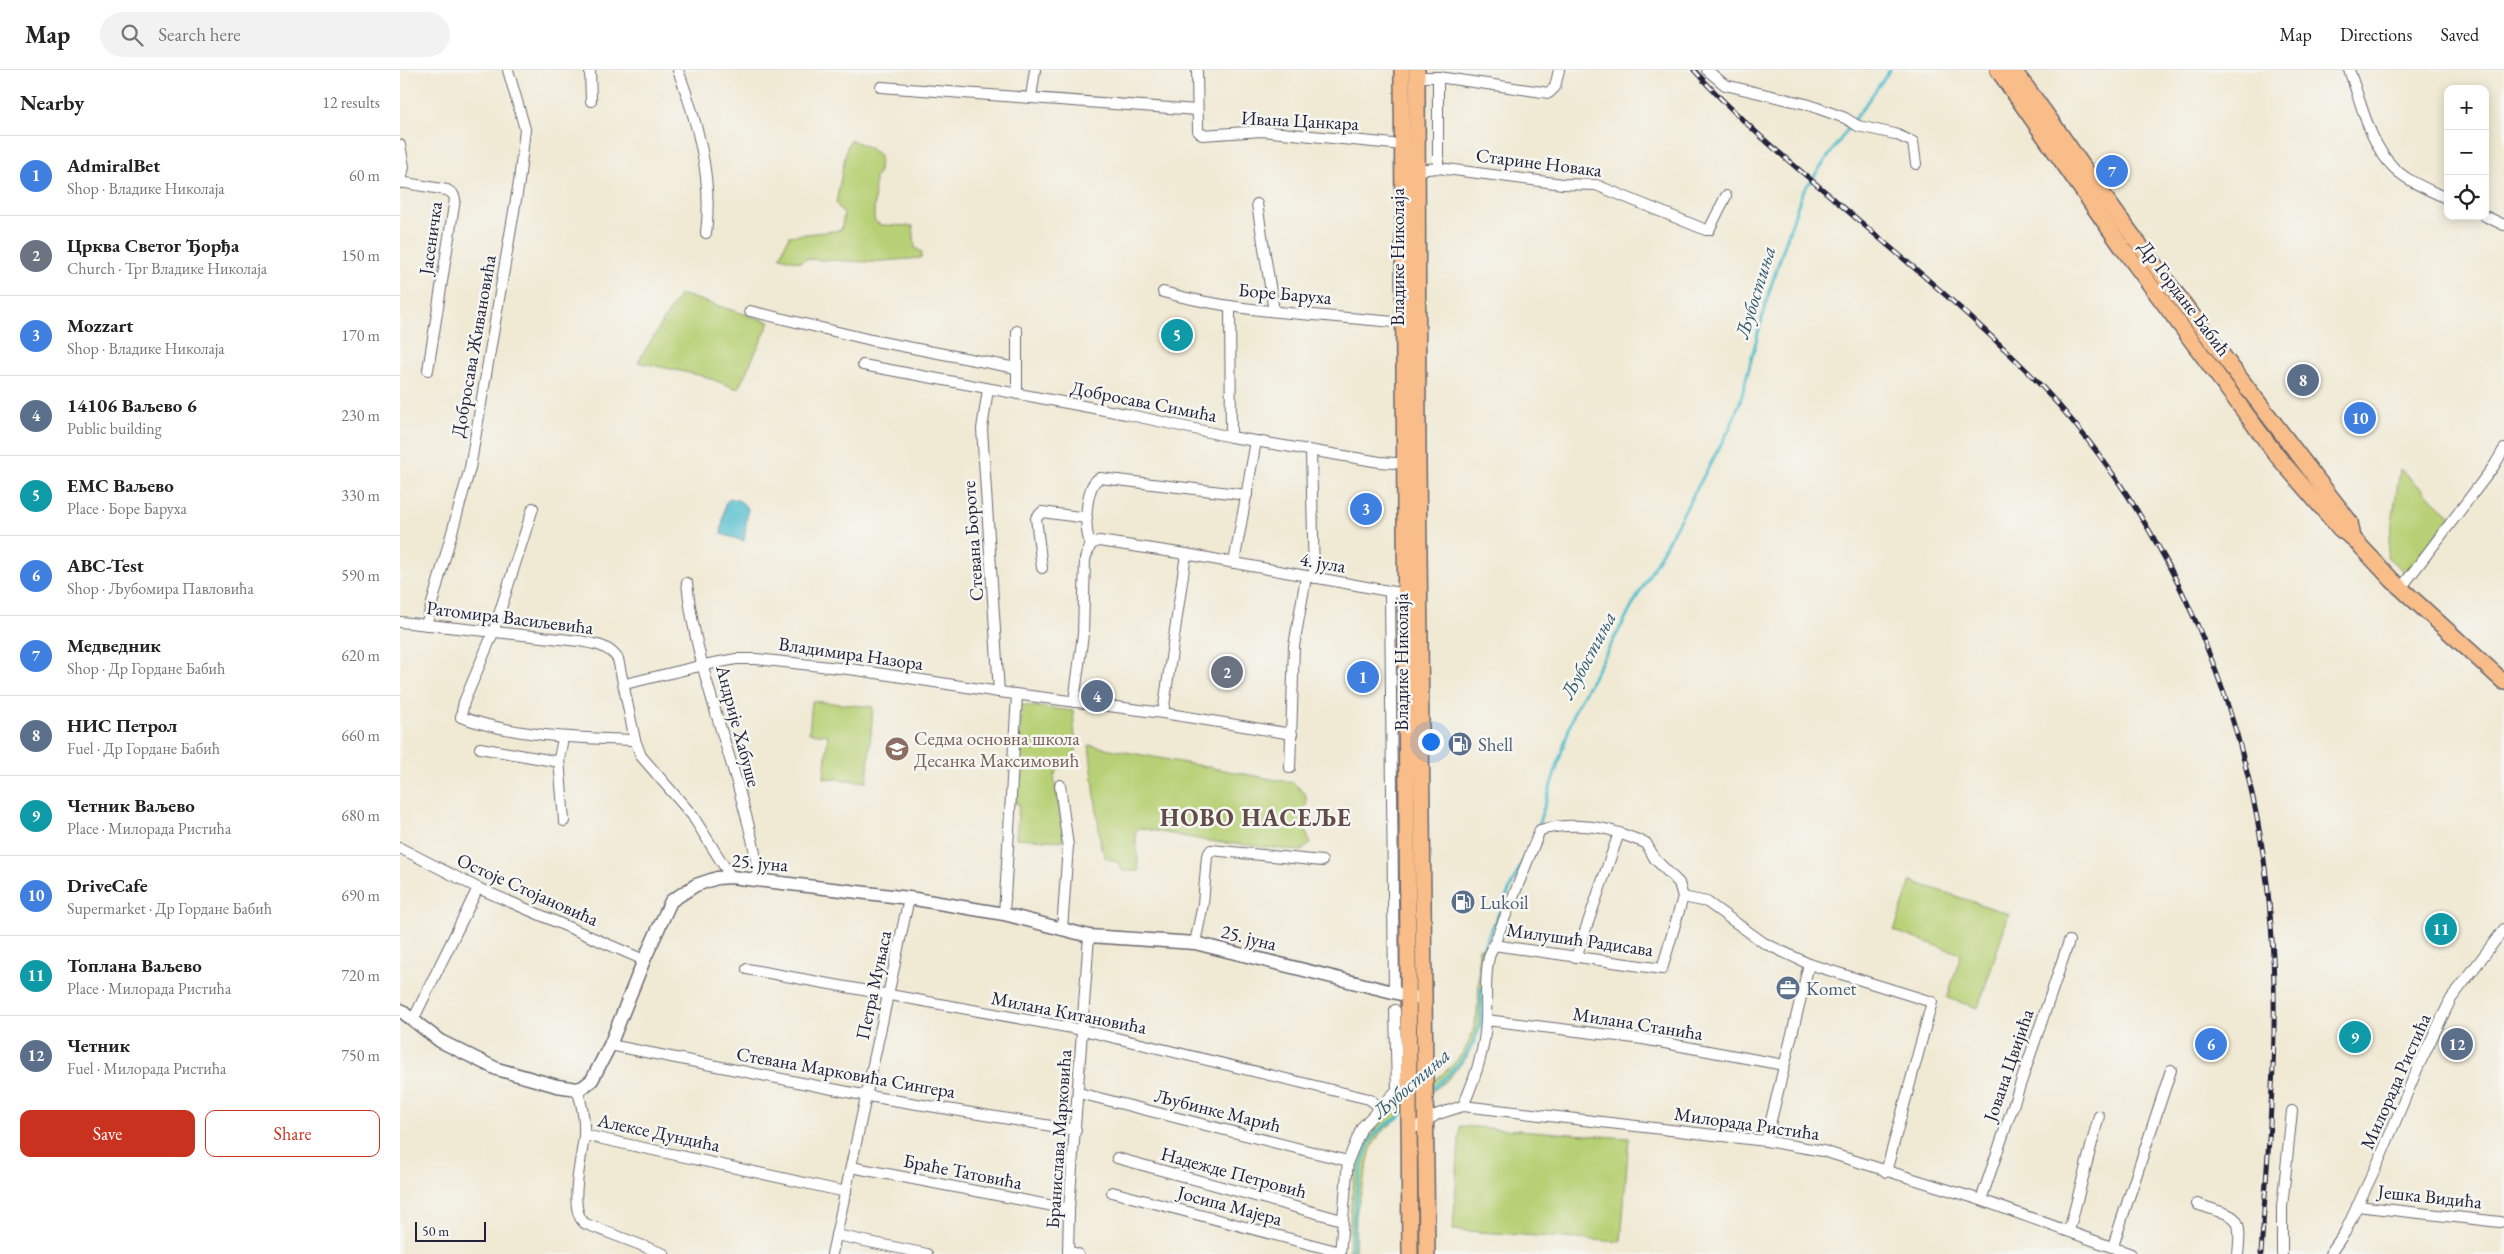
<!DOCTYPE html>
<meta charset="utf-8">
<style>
body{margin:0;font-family:"EB Garamond",serif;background:#f2f2f2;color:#222}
.controls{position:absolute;right:15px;top:15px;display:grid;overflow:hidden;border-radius:10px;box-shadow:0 2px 12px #0003}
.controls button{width:45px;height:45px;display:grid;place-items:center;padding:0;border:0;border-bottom:1px solid #e0e0e0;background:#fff;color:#222;font:25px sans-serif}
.scale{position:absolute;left:15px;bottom:12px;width:71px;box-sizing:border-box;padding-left:5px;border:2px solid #22223b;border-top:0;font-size:14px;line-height:18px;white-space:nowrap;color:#22223b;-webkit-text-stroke:4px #f6f6f2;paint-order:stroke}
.you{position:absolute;left:1030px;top:671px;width:18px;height:18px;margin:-12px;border:4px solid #fff;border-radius:50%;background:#1a73e8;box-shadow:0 0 0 8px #1a73e833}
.badge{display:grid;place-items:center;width:32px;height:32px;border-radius:50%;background:#c8321e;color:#fff;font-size:16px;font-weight:700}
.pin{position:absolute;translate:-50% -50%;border:2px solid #fff;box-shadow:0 1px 5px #0006}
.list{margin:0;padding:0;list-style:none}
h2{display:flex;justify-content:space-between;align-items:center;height:65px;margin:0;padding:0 20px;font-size:21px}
h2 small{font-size:16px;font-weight:400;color:#767676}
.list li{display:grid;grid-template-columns:32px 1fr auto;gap:15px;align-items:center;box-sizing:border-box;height:80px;padding:0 20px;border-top:1px solid #e0e0e0}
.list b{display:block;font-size:19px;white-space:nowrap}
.list p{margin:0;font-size:16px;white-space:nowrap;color:#767676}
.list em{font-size:16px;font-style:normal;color:#767676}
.actions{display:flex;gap:10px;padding:15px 20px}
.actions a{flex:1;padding:11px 0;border:1px solid #c8321e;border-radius:10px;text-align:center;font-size:18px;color:#c8321e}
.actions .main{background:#c8321e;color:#fff}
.icon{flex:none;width:28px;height:28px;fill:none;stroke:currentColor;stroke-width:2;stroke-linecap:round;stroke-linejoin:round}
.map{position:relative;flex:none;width:2104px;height:1184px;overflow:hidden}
header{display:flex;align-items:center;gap:30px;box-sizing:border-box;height:70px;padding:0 25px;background:#fff;border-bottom:1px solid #e0e0e0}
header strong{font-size:24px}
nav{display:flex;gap:28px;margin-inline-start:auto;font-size:18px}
.search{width:350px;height:45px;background:#f2f2f2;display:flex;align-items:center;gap:12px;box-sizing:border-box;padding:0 18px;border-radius:28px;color:#767676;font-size:19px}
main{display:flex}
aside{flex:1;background:#fff}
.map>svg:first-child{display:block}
.green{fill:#b8d075;stroke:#6d7958}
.water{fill:#52becd;stroke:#3a7084}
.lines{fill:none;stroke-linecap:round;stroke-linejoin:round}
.stream{stroke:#52becd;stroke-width:3}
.minor-casing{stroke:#6a6870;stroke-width:12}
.tertiary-casing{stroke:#6a6870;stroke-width:15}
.primary-casing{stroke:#6a6870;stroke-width:18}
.minor{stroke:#fff;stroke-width:10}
.tertiary{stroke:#fff;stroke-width:12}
.primary{stroke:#f8bd89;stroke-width:15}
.rail-casing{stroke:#22223b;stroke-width:5}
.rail{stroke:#f6f6f2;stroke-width:3;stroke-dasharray:9;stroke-linecap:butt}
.labels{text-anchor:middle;stroke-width:5;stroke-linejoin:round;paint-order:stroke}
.street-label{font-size:19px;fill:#22223b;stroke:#f6f6f2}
.education-label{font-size:19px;fill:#785e54;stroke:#f6f6f2;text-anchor:start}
.service-label{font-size:19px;fill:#4e5e75;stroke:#f6f6f2;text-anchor:start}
.water-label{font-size:20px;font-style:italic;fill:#33596e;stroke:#f6f6f2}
.district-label{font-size:24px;font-weight:bold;letter-spacing:1px;fill:#634b49;stroke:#f6f6f2}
</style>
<header>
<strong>Map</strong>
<div class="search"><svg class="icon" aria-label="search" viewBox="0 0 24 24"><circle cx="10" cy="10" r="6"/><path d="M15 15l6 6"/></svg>Search here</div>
<nav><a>Map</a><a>Directions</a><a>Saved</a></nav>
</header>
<main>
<aside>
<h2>Nearby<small>12 results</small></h2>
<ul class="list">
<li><span class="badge" style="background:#3f7fe0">1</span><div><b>AdmiralBet</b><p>Shop · Владике Николаја</p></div><em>60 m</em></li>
<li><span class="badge" style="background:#6b7280">2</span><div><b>Црква Светог Ђорђа</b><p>Church · Трг Владике Николаја</p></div><em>150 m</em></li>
<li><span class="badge" style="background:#3f7fe0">3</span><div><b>Mozzart</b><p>Shop · Владике Николаја</p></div><em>170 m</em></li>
<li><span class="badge" style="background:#5c6f8a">4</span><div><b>14106 Ваљево 6</b><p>Public building</p></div><em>230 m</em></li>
<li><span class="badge" style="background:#0f9aa8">5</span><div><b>ЕМС Ваљево</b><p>Place · Боре Баруха</p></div><em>330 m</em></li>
<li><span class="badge" style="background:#3f7fe0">6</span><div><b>ABC-Test</b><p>Shop · Љубомира Павловића</p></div><em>590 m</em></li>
<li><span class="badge" style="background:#3f7fe0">7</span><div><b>Медведник</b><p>Shop · Др Гордане Бабић</p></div><em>620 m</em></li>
<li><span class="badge" style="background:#5c6f8a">8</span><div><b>НИС Петрол</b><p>Fuel · Др Гордане Бабић</p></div><em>660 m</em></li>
<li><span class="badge" style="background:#0f9aa8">9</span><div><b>Четник Ваљево</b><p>Place · Милорада Ристића</p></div><em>680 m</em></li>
<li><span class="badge" style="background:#3f7fe0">10</span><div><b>DriveCafe</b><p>Supermarket · Др Гордане Бабић</p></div><em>690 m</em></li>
<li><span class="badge" style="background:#0f9aa8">11</span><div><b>Топлана Ваљево</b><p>Place · Милорада Ристића</p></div><em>720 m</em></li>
<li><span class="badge" style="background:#5c6f8a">12</span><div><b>Четник</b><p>Fuel · Милорада Ристића</p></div><em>750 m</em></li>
</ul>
<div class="actions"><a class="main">Save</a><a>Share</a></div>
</aside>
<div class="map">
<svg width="2104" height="1184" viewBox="0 0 2104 1184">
<rect width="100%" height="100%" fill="#f6f6f2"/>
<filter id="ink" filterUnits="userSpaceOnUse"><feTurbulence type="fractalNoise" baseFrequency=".02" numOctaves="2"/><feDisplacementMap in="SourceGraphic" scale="10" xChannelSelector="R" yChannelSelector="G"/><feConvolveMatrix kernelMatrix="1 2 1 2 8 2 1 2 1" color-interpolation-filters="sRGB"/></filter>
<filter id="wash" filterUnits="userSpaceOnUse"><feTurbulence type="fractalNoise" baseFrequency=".0096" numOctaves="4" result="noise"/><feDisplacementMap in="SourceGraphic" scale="20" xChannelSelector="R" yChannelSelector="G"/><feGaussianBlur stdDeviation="1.12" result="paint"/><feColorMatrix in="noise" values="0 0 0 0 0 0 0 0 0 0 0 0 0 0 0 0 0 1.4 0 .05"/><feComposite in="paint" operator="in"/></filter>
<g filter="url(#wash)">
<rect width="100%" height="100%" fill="#f0e9d3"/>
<g class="green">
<path d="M451,70L466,76L480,85L479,101L475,108L474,150L480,155L513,156L515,178L522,182L521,188L471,192L404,189L400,192L380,187L389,166L441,160L444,145L436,133L447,77Z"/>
<path d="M280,224L370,252L338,319L303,306L238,292Z"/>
<path d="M2000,399L2051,446L2006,503L1987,487Z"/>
<path d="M412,631L473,637L467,712L424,708L428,665L409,663Z"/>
<path d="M622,635L673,641L677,694L660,697L654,706L664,771L616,768L619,734L615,733Z"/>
<path d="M689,675L893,713L905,723L907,733L902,747L910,774L901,781L808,771L740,758L735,762L739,801H723L718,793L706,788L701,777Z"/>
<path d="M1511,811L1609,844L1578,938L1547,928L1561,884L1494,861Z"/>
<path d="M1079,878L1086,879L1081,955L1067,987L1048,1009L980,1063L971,1079L956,1144L955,1184H949C950,1148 950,1105 966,1072C975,1054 994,1041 1009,1029C1027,1016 1047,1003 1061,985C1083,957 1078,912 1079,878Z"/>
<path d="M1060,1056L1229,1068L1221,1172L1053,1160Z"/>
</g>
<path class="water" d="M330,428L340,431L348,438L344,471L321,464L325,434Z"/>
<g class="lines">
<g class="stream">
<path d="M1137,759L1175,640L1329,360L1340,332L1369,222L1402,123L1490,0"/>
<path d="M1082,902L1083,878L1122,792"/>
<path d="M1030,1021C1050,1004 1075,982 1080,953C1082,942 1081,930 1081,918"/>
<path d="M952,1184C953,1154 956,1082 978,1061C986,1054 996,1050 1004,1043"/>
</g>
</g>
</g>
<g filter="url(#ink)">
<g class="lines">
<defs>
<g id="minor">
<path d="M190,0L191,31"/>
<path d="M278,0C297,51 313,108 306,163"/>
<path d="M797,0L798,61L802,65L862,61L1003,75"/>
<path d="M1307,0L1325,15L1406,34L1445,48L1458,56L1495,64L1513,72L1516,94"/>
<path d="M1949,0C1961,31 1969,74 1994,98C2008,112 2030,120 2048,129"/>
<path d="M1017,7H1038L1149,23L1155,17L1159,0"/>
<path d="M1038,7V98"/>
<path d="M481,17L797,40"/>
<path d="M631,27L635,0"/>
<path d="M0,75L4,97L0,113"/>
<path d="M1017,100L1038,98L1163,114L1196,115L1306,160H1309L1326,126"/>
<path d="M0,112L47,120L53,124L55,129L28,300"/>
<path d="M857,134L874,241"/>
<path d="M2085,146L2104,155"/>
<path d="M763,222C841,244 924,244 1004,253"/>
<path d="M830,236L831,367"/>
<path d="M350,241L471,270L616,298"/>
<path d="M617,261V324"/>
<path d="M463,295L726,344L831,367L980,392L1010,394"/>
<path d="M588,319L582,359L599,622"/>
<path d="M911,381L914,508"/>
<path d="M133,438L93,563L64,632L61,647C117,667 176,668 235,670"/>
<path d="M691,474C683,463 685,413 700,408L847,425"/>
<path d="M834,493L856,371"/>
<path d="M642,498L636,448L642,442L687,448"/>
<path d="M287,513C294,582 319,650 338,716C346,747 356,776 358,808"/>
<path d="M2001,518L2094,396L2104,379"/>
<path d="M990,522L994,923"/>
<path d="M0,552L179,571C195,574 208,575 218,589L235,670L241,686L292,745L331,807"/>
<path d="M26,555L70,398L119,112L125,59L108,0"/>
<path d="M225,614L304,595L336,589H356L457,600L599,622L763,643L892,664"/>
<path d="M674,632L683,564L685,489L691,474L699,471L786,484L1005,524"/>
<path d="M763,643L786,484"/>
<path d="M80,678L154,691L159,689L163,668"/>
<path d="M159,689L164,751"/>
<path d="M890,698L894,576L906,507"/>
<path d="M660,715L668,776L662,860"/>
<path d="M1219,763L1246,773L1255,789L1279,813L1283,827L1307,832L1364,873L1409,894L1532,932L1486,1102"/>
<path d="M0,778L78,818L244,890"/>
<path d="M604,844L617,625"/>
<path d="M795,873L803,834L807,786L811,780L922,791"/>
<path d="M1093,875L1262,899L1283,827"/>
<path d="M347,899L683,960L969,1029L980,1037"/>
<path d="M13,950L78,818"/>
<path d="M1086,950L1243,969L1384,995"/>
<path d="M210,975L468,1026L676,1060"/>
<path d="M177,1019C182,1034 185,1049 184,1065C183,1085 166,1142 186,1154L264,1184"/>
<path d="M679,1023L948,1091"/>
<path d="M1063,1036C1075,1009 1085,980 1086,950C1087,929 1084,908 1089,887L1140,760C1163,754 1196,754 1219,763L1176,887"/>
<path d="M1009,1061L1038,1044L1063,1036L1366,1071L1423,1081L1581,1130L1731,1184"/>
<path d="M184,1065L446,1122"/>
<path d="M1366,1071L1409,894"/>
<path d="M717,1088L942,1150"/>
<path d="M451,1097L669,1139"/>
<path d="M712,1122L940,1182"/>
<path d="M1581,1130L1669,871"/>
<path d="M1797,1134C1835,1148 1843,1140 1838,1184"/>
<path d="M1957,1136L2100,1152"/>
<path d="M1669,1161L1699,1046"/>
<path d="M436,1165L527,1184"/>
<path d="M1713,1176L1771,1000"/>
<path d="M668,1181L678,1184"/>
<path d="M432,1184L509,828"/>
<path d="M668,1184L669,1139L689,866"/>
<path d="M940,1184L948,1091L962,1057L997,1020L995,940"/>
<path d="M1882,1184V1137L1892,1041"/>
<path d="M1930,1184L1945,1162L1981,1086L2018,997L2051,929L2104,859"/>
</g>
<path id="tertiary" d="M0,940L40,971L97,999L157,1016L177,1019L183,1017L192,1010L210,975L244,890L271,831L296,815L317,808L331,807L509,828L604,844L689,866L795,873L1017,928"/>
<g id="primary">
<path d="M1002,0L1010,1184"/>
<path d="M1017,0L1018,394L1027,1184"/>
<path d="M1598,0L1722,177L1878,387L1940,459L1953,468L1992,510L2104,612"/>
<path d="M1613,0C1654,52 1690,109 1730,162C1803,260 1876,356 1950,452L1953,468"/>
</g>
</defs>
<use href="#minor" class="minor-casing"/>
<use href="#tertiary" class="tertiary-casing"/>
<use href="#primary" class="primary-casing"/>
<use href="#minor" class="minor"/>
<use href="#tertiary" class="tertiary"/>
<use href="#primary" class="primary"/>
<defs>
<path id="rail" d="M1294,0C1335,46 1381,85 1428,124C1495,182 1564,238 1627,301C1772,448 1856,649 1871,855C1880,964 1868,1075 1861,1184"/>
</defs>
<use href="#rail" class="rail-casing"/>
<use href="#rail" class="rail"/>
</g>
</g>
<defs>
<symbol id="fuel-disc" viewBox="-11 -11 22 22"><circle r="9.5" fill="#5c6f8a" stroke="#f6f6f2"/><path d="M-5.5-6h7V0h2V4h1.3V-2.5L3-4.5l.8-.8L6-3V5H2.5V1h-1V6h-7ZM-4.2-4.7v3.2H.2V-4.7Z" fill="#fff"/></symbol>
<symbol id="school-disc" viewBox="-11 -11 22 22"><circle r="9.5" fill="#8d6e63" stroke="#f6f6f2"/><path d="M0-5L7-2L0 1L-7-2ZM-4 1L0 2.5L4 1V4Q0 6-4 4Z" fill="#fff"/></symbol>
<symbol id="office-disc" viewBox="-11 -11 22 22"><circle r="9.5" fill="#5c6f8a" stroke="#f6f6f2"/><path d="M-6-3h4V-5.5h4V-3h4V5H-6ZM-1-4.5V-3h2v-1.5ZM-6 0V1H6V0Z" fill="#fff"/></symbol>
</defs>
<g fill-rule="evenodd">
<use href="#fuel-disc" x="1046" y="660" width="28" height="28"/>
<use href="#school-disc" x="483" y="665" width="28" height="28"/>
<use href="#fuel-disc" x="1049" y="818" width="28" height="28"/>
<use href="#office-disc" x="1374" y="904" width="28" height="28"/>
</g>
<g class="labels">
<g class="street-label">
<text transform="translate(900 50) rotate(3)" y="7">Ивана Цанкара</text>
<text transform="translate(1139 92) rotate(7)" y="7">Старине Новака</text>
<text transform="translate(30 168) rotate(-82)" y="7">Јасеничка</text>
<text transform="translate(997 187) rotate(-90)" y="7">Владике Николаја</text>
<text transform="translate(885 223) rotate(5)" y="7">Боре Баруха</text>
<text transform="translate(1785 228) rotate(53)" y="7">Др Гордане Бабић</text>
<text transform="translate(73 276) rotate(-80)" y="7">Добросава Живановића</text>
<text transform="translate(744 331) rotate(11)" y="7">Добросава Симића</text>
<text transform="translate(572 471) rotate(-94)" y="7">Стевана Бороте</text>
<text transform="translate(923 492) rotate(10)" y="7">4. јула</text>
<text transform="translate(110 547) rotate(7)" y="7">Ратомира Васиљевића</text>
<text transform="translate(451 583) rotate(8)" y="7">Владимира Назора</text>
<text transform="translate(1001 592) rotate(-90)" y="7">Владике Николаја</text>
<text transform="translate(339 656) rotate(75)" y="7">Андрије Хабуше</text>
<text transform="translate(360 792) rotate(5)" y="7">25. јуна</text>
<text transform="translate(128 819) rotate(24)" y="7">Остоје Стојановића</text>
<text transform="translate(849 867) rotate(14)" y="7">25. јуна</text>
<text transform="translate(1180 869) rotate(8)" y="7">Милушић Радисава</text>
<text transform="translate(473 915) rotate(-78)" y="7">Петра Муњаса</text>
<text transform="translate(669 942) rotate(11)" y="7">Милана Китановића</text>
<text transform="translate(1238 953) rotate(9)" y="7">Милана Станића</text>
<text transform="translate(1608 995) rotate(-71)" y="7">Јована Цвијића</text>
<text transform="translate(446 1002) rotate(10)" y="7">Стевана Марковића Сингера</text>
<text transform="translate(1995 1011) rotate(-66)" y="7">Милорада Ристића</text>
<text transform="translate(818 1040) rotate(14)" y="7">Љубинке Марић</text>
<text transform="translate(1347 1053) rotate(8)" y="7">Милорада Ристића</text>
<text transform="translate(259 1062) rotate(12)" y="7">Алексе Дундића</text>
<text transform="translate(658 1069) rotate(-86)" y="7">Бранислава Марковића</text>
<text transform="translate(563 1101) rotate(11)" y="7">Браће Татовића</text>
<text transform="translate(834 1102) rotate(15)" y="7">Надежде Петровић</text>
<text transform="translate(2030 1126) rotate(6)" y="7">Јешка Видића</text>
<text transform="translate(830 1135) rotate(15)" y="7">Јосипа Мајера</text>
</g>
<g class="education-label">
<text x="514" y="675">Седма основна школа<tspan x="514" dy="22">Десанка Максимовић</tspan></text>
</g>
<g class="service-label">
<text x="1078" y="681">Shell</text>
<text x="1080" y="839">Lukoil</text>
<text x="1406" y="925">Komet</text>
</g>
<g class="water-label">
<text transform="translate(1355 222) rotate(-73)" y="7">Љубостиња</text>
<text transform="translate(1188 585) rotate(-62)" y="7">Љубостиња</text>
<text transform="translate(1011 1013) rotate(-41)" y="7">Љубостиња</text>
</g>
<g class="district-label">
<text x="856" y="756">НОВО НАСЕЉЕ</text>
</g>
</g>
</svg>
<div class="controls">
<button>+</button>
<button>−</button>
<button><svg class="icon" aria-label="locate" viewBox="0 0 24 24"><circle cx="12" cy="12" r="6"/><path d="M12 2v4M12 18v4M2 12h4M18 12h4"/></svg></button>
</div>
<div class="scale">50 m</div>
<div class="you"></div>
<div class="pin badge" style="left:963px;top:607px;background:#3f7fe0">1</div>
<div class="pin badge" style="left:827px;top:602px;background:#6b7280">2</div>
<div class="pin badge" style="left:966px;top:439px;background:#3f7fe0">3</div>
<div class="pin badge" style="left:697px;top:626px;background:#5c6f8a">4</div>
<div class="pin badge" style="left:777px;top:265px;background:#0f9aa8">5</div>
<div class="pin badge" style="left:1811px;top:974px;background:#3f7fe0">6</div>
<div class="pin badge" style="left:1712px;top:101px;background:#3f7fe0">7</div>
<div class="pin badge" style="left:1903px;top:310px;background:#5c6f8a">8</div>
<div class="pin badge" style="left:1955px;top:967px;background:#0f9aa8">9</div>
<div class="pin badge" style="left:1960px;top:348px;background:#3f7fe0">10</div>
<div class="pin badge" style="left:2041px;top:859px;background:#0f9aa8">11</div>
<div class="pin badge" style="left:2057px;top:974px;background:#5c6f8a">12</div>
</div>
</main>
